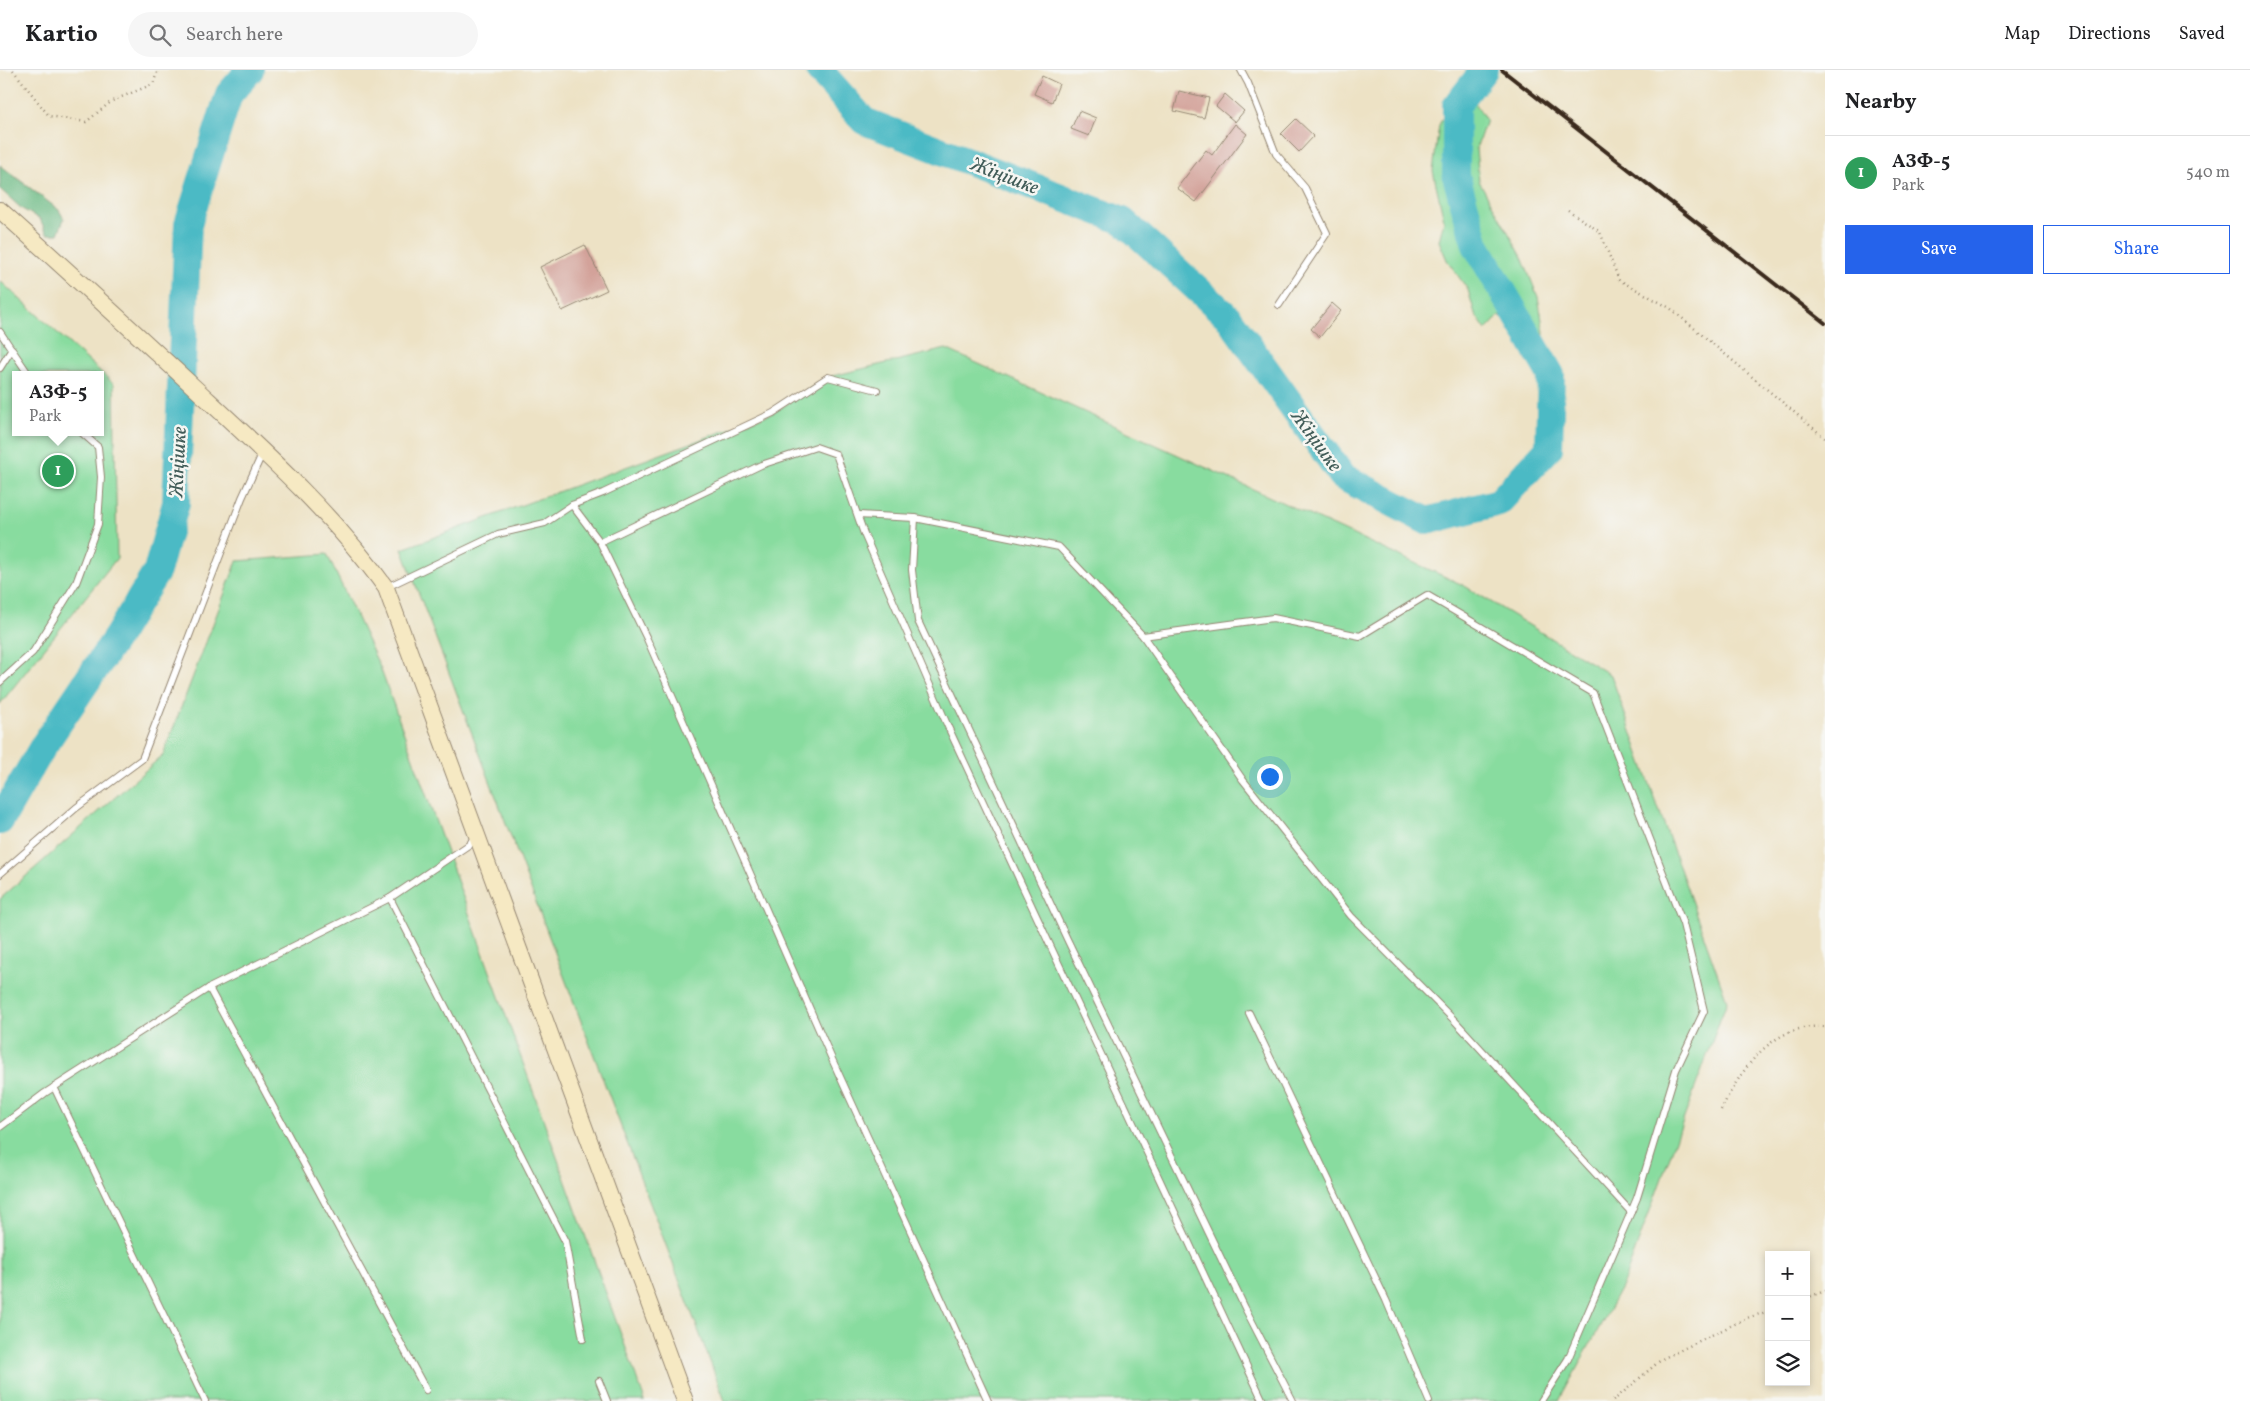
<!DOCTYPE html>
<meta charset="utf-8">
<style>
body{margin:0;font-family:Vollkorn,serif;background:#f6f6f6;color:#202124}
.controls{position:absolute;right:15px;bottom:15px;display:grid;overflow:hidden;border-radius:0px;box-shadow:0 2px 8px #0003}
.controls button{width:45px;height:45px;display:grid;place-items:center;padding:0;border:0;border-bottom:1px solid #e0e0e0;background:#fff;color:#202124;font:25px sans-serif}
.you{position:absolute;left:1269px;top:706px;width:18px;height:18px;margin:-12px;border:4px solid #fff;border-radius:50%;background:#1a73e8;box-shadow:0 0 0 8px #1a73e833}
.badge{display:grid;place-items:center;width:32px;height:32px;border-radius:50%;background:#2563eb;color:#fff;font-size:16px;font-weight:700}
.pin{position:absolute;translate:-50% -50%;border:2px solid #fff;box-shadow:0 1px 5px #0006}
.popup{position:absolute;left:12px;top:301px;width:92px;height:65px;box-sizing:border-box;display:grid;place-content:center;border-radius:0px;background:#fff;filter:drop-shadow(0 1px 4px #0005);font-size:16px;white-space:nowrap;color:#757577}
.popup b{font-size:19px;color:#202124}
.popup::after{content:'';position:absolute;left:50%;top:100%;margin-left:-10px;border:10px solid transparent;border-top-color:#fff}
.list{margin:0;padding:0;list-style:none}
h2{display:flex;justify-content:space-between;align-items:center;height:65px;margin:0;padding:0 20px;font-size:21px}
h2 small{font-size:16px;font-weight:400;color:#757577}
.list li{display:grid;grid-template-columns:32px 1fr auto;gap:15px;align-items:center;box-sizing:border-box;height:75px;padding:0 20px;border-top:1px solid #e0e0e0}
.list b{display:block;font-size:19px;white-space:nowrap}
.list p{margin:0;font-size:16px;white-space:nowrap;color:#757577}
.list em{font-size:16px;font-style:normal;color:#757577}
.actions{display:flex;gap:10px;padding:15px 20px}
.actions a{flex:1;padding:11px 0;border:1px solid #2563eb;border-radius:0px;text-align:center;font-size:18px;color:#2563eb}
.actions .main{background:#2563eb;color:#fff}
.icon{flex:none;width:28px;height:28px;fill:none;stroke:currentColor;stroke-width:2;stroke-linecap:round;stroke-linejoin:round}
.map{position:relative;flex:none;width:1825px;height:1331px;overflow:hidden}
header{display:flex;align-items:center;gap:30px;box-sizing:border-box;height:70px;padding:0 25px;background:#fff;border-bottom:1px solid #e0e0e0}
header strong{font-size:24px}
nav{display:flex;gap:28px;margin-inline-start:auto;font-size:18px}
.search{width:350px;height:45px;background:#f6f6f6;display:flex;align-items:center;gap:12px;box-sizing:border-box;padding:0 18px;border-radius:28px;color:#757577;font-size:19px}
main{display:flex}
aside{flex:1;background:#fff}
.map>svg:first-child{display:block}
.green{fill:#88dc9f;stroke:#62835e;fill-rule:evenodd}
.forest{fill:#6ebc86;stroke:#547352}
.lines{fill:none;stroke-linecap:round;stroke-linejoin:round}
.river{stroke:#4cbac5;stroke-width:28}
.building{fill:#d3a29a}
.lane-casing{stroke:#948672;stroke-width:8}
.secondary-casing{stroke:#948672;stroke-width:18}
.path{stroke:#948672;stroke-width:2.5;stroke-dasharray:1 4;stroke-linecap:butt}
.lane{stroke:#fff;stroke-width:6}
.secondary{stroke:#f6e9c3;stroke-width:16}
.rail{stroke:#3b2a1e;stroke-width:4}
.labels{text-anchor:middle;stroke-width:5;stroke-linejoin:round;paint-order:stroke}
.water-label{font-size:20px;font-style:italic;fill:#415c58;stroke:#f6f6f2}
</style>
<header>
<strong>Kartio</strong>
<div class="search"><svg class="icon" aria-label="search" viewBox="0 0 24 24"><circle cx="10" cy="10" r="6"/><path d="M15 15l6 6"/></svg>Search here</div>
<nav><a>Map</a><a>Directions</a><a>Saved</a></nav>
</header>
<main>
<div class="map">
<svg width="1825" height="1331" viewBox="0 0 1825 1331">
<rect width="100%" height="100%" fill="#f6f6f2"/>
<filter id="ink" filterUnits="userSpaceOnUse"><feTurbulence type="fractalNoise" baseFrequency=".02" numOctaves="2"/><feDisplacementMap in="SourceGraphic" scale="10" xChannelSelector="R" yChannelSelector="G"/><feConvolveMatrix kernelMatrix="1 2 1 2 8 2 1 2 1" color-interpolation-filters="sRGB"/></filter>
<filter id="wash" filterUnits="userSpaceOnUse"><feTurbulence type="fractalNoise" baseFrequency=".0096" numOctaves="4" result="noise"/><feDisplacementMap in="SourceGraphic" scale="20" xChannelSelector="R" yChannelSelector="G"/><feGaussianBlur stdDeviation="1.12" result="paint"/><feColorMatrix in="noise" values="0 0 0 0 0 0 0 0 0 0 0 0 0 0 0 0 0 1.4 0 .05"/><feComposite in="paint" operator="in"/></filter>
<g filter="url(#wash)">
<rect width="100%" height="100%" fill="#ede2c5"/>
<g class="green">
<path d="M1471,26L1486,50L1476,79L1479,111L1521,185L1538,227L1544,262L1543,270L1528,278L1500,245L1486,260L1475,244L1468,220L1447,190L1439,171L1444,150L1433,101L1439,55L1453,28Z"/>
<path d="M0,211L114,314L117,488L0,634ZM15,305H100V362H15Z"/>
<path d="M946,279L1463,515L1611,605L1727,931L1623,1214L1559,1331H725L402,479L773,343L828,307Z"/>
<path d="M327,484L380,597L645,1331H0V829L163,685L237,491Z"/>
</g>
<path class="forest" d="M0,95L59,140L64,149L58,164H47L40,149L22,139L0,119Z"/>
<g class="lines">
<g class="river">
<path d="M819,0L864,51L1123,151L1229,248L1343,407L1427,451L1499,432L1549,378L1551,305L1476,175L1456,106V36L1484,0"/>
<path d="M0,751L44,675L118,565L157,501L176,433L188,154L229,24L250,0"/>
</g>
</g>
<g id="blocks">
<g class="building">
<path d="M1042,6L1059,14L1052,32L1034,24Z"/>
<path d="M1179,21L1209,28L1204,48L1174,41Z"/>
<path d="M1225,24L1244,41L1235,52L1216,36Z"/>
<path d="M1079,41L1096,48L1089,66L1071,59Z"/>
<path d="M1296,49L1314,66L1299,82L1281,64Z"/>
<path d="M1235,54L1247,64L1196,132L1177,118L1206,80L1212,85Z"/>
<path d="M585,175L607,220L562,241L540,197Z"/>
<path d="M1332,233L1341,241L1320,267L1311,259Z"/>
</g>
</g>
</g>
<g filter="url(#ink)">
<use href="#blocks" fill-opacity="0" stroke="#948672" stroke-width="1"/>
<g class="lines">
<defs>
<g id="lane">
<path d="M1241,0L1248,13L1276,84L1305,118L1327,163L1279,235"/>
<path d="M0,262L29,305"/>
<path d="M0,298L12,279"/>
<path d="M572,435L600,472L761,395L816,377L836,384L864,464L949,659L1263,1331"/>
<path d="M858,445L915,448"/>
<path d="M600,472L647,569L831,987L988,1331"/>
<path d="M387,517L498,464L545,453L572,435L603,423L773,343L828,307L877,320"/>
<path d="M1143,566L1273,548L1360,566L1427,525L1593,623L1683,854L1704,941L1676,1000L1637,1128L1568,1289L1541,1331"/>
<path d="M0,612L33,582L76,513L98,454L101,407L98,377L81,362"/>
<path d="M0,804L76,738L142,689L242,428L263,382"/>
<path d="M390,828L565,1171L583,1269"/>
<path d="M209,918L426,1320"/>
<path d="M1249,943L1386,1230L1429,1331"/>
<path d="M54,1017L205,1331"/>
<path d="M0,1057L45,1023L209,918L390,828L470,774L474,767"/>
<path d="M599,1311L607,1331"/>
<path d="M1293,1331L1245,1238L1067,869L918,551L912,500L915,448L1059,477L1143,566L1243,710L1351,846L1455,951L1631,1142"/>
</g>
<path id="secondary" d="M0,140C66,199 131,259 196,319C263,381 332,443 386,518L685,1331"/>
</defs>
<use href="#lane" class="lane-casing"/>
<use href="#secondary" class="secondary-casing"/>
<g class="path">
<path d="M13,0L49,46L86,52L112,31L153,14L158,0"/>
<path d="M1568,140L1600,162L1619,210L1670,238L1825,368"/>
<path d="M1721,1040C1741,999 1773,952 1825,957"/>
<path d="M1806,1228L1825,1221"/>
<path d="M1613,1331L1662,1289L1747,1248L1769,1241"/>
</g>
<use href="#lane" class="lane"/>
<use href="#secondary" class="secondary"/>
<path class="rail" d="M1502,0L1825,253"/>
</g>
</g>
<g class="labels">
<g class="water-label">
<text transform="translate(1005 105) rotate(21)" y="7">Жіңішке</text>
<text transform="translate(1317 370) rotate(54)" y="7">Жіңішке</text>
<text transform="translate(177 392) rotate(-87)" y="7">Жіңішке</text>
</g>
</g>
</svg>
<div class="controls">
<button>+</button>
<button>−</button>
<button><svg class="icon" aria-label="layers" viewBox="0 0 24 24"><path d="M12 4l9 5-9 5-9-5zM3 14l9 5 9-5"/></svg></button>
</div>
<div class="you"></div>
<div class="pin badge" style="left:58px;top:401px;background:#2e9e5b">1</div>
<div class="popup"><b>АЗФ-5</b>Park</div>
</div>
<aside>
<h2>Nearby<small></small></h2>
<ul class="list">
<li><span class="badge" style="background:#2e9e5b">1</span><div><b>АЗФ-5</b><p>Park</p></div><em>540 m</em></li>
</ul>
<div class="actions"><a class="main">Save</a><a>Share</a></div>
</aside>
</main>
